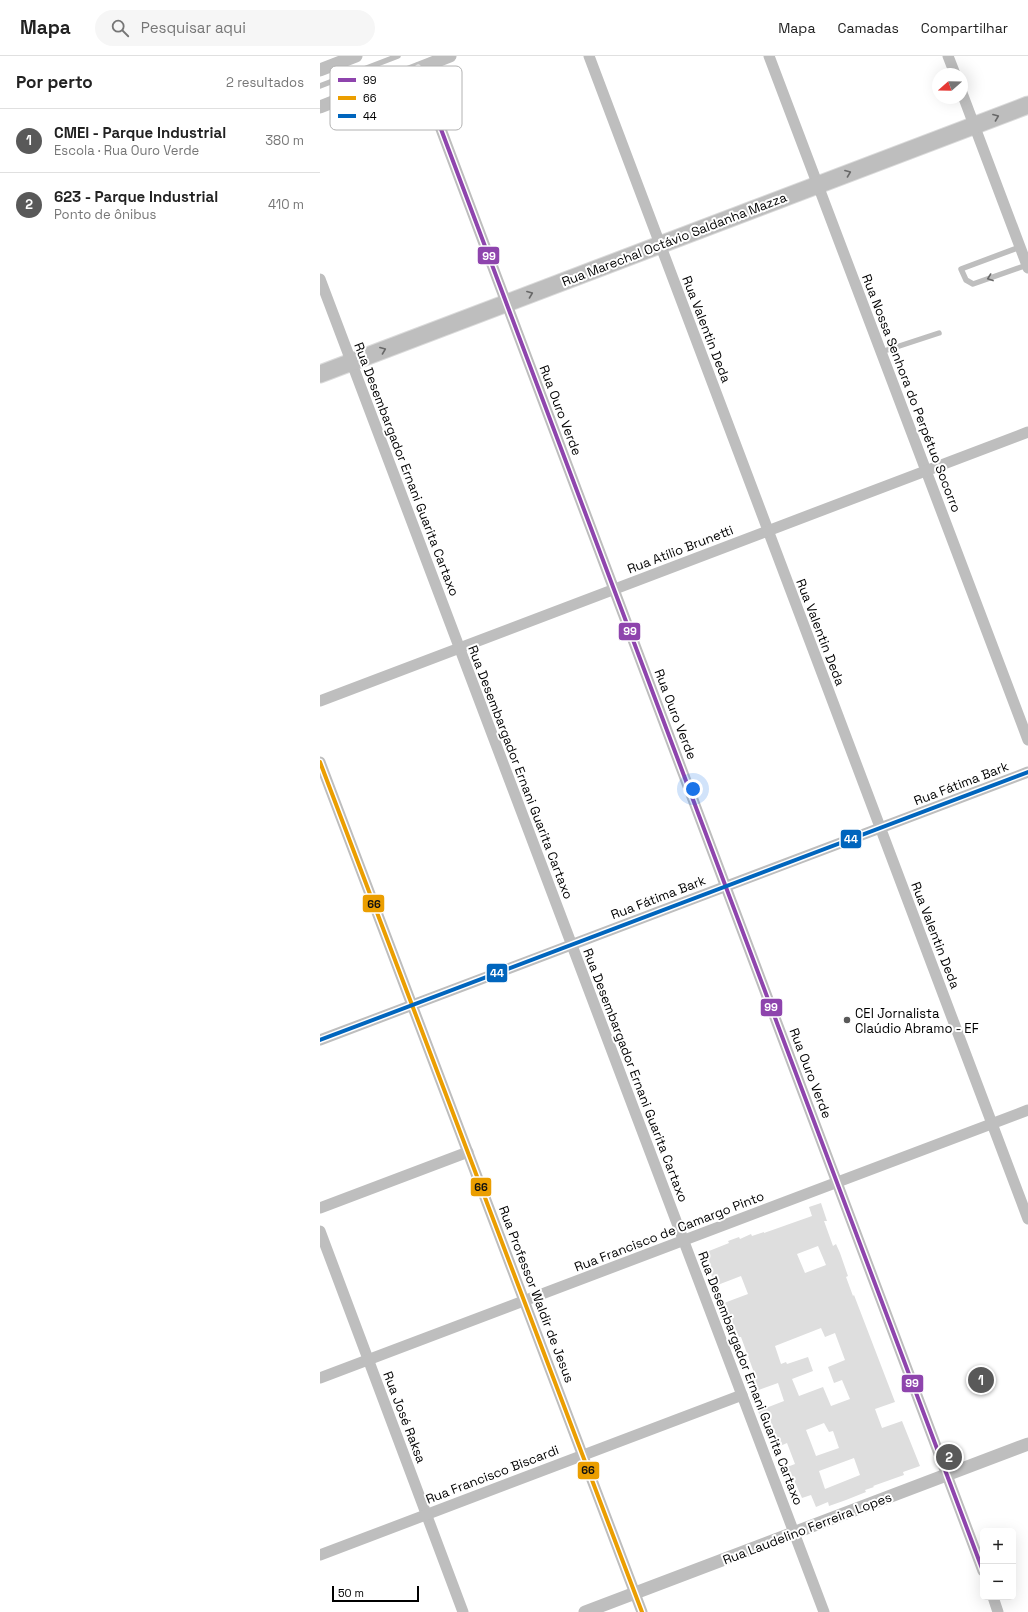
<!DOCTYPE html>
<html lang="pt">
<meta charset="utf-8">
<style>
body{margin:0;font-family:"Space Grotesk",sans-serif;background:#f6f6f6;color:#222}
.controls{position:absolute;right:12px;bottom:12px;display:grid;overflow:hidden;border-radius:6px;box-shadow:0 4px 16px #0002}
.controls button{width:36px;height:36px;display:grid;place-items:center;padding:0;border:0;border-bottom:1px solid #e0e0e0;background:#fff;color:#222;font:20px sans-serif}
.compass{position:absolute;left:612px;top:12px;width:36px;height:36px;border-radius:50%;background:#fff;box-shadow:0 4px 16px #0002;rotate:250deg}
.scale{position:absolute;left:12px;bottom:10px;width:87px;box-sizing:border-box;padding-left:4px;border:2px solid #000;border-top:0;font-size:11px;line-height:14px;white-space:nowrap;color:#000;-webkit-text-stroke:3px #fff;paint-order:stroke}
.you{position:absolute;left:373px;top:733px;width:14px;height:14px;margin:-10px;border:3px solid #fff;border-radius:50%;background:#1a73e8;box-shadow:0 0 0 6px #1a73e833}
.badge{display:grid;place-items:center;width:26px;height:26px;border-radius:50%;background:#595959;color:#fff;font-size:13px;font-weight:700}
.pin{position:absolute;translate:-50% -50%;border:2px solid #fff;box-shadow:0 1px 4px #0006}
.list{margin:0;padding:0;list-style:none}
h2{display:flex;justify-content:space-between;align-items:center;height:52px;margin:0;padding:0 16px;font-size:17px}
h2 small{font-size:13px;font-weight:400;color:#767676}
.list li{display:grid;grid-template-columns:26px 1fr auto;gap:12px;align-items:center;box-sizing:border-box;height:64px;padding:0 16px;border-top:1px solid #e0e0e0}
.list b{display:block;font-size:15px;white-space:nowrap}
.list p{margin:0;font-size:13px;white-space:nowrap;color:#767676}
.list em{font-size:13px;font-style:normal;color:#767676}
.icon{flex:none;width:22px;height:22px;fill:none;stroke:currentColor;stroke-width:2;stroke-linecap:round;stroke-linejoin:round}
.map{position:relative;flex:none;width:708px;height:1556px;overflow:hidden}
header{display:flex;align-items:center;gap:24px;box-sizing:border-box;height:56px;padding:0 20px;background:#fff;border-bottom:1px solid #e0e0e0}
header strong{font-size:19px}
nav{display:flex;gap:22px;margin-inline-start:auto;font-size:14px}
.search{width:280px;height:36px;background:#f6f6f6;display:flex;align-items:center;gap:10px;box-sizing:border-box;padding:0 14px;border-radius:22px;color:#767676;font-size:15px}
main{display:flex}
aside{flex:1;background:#fff}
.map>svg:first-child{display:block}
.building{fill:#dedede;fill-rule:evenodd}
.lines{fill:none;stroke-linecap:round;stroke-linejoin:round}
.primary-casing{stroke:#dbdbdb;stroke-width:19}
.service{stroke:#bebebe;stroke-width:5.5}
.minor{stroke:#bebebe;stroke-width:11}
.tertiary{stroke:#bebebe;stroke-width:13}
.primary{stroke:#bebebe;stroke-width:17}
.bus-1-casing{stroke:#fff;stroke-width:7}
.bus-2-casing{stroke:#fff;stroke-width:7}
.bus-3-casing{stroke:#fff;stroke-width:7}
.bus-1{stroke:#8e44ad;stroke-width:4}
.bus-2{stroke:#eb9e00;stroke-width:4}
.bus-3{stroke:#0065bd;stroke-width:4}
.oneway{stroke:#686868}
.poi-dot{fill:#595959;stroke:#fff;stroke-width:1.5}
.labels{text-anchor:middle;stroke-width:4;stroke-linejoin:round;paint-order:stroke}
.street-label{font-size:13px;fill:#000;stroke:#fff}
.poi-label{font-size:13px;fill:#000;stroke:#fff;text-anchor:start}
.key{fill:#fff;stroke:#b2b2b2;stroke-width:1}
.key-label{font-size:11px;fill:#000}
.line-badge{stroke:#fff;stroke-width:1.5}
.badge-label{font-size:11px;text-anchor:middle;font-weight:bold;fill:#fff}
.pale-badge-label{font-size:11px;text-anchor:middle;font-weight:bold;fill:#111}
</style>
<header>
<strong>Mapa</strong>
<div class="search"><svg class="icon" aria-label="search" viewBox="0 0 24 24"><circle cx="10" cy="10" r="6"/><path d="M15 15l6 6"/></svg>Pesquisar aqui</div>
<nav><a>Mapa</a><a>Camadas</a><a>Compartilhar</a></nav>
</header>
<main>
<aside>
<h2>Por perto<small>2 resultados</small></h2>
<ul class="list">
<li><span class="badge">1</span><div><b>CMEI - Parque Industrial</b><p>Escola · Rua Ouro Verde</p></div><em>380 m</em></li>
<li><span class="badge">2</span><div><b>623 - Parque Industrial</b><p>Ponto de ônibus</p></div><em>410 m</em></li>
</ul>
</aside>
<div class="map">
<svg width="708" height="1556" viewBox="0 0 708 1556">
<rect width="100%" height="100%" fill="#fff"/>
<path class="building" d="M501,1147L507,1165H504L513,1190L516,1188L520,1197L528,1220L526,1221L533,1240L534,1239L575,1346L555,1353L562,1372L582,1365L600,1410L583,1416L584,1419L553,1430L554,1431L545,1434L546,1436L526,1444L509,1450L508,1446L496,1451L491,1439L482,1442L474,1424L467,1426L462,1413L475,1408L467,1387L458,1391L448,1367L443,1369L438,1355L464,1345L458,1327L436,1335L432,1323L436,1322L421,1281H419L404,1247L428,1238L421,1220L395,1230L384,1197L409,1187L408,1185L419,1181L420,1183L431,1178L432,1180L444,1176V1177L492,1160L489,1151ZM498,1190L506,1209L485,1217L477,1198ZM501,1272L505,1281L515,1277L525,1304L508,1311L514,1327L522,1324L530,1343L511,1350L503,1331L479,1340L472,1323L493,1315L488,1301L467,1308L466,1306L461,1308L455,1290ZM504,1367L509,1376L513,1375L519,1392L496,1400L486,1374ZM534,1402L540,1419L505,1433L499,1415Z"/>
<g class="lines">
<defs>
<path id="primary" d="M0,318L708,49"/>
</defs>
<use href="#primary" class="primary-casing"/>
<g class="service">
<path d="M0,30L78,0"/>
<path d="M700,191L641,213L646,224L653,228L707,209"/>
<path d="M561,296L619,277"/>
</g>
<g class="minor">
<path d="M269,0L708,1163"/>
<path d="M449,0L708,684"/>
<path d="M628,0L635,18"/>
<path d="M98,12L663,1515"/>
<path d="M642,37L708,212"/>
<path d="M0,223L504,1556"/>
<path d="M0,645L708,376"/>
<path d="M0,706L322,1556"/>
<path d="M0,984L708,716"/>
<path d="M0,1152L148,1096"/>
<path d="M0,1175L143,1556"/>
<path d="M0,1322L708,1054"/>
<path d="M0,1499L422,1339"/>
<path d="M673,1541L678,1556"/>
</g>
<g class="tertiary">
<path d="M0,14L36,0"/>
<path d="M0,51L130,0"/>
<path d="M265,1556L708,1388"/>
</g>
<use href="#primary" class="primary"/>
<defs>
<path id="bus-1" d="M98,12L663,1515"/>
<path id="bus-2" d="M0,706L322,1556"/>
<path id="bus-3" d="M0,984L708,716"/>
</defs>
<use href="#bus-1" class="bus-1-casing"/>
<use href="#bus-2" class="bus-2-casing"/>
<use href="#bus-3" class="bus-3-casing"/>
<use href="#bus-1" class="bus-1"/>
<use href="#bus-2" class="bus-2"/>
<use href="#bus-3" class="bus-3"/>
</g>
<defs><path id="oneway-chevron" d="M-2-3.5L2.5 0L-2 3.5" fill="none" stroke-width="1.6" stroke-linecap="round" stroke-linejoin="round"/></defs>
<g class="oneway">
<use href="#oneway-chevron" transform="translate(676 61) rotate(-21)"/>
<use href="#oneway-chevron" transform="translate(528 117) rotate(-21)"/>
<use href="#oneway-chevron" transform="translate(670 222) rotate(160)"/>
<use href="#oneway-chevron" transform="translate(210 238) rotate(-21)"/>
<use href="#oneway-chevron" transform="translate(63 294) rotate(-21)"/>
</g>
<circle class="poi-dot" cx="527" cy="964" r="4"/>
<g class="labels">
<g class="street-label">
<text transform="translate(354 183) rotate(-21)" y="5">Rua Marechal Octávio Saldanha Mazza</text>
<text transform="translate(387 273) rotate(69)" y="5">Rua Valentin Deda</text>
<text transform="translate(592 337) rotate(69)" y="5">Rua Nossa Senhora do Perpétuo Socorro</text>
<text transform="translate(241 354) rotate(69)" y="5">Rua Ouro Verde</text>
<text transform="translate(87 413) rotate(69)" y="5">Rua Desembargador Ernani Guarita Cartaxo</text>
<text transform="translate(360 493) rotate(-21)" y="5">Rua Atílio Brunetti</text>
<text transform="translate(501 576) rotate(69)" y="5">Rua Valentin Deda</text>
<text transform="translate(356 658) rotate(69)" y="5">Rua Ouro Verde</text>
<text transform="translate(201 716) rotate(69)" y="5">Rua Desembargador Ernani Guarita Cartaxo</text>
<text transform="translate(641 727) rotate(-21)" y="5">Rua Fátima Bark</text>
<text transform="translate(338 841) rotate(-21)" y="5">Rua Fátima Bark</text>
<text transform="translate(616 879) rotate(69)" y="5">Rua Valentin Deda</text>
<text transform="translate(491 1017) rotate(69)" y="5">Rua Ouro Verde</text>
<text transform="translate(316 1019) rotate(69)" y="5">Rua Desembargador Ernani Guarita Cartaxo</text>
<text transform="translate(349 1175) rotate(-21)" y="5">Rua Francisco de Camargo Pinto</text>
<text transform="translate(217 1238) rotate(69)" y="5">Rua Professor Waldir de Jesus</text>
<text transform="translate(431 1322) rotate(69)" y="5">Rua Desembargador Ernani Guarita Cartaxo</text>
<text transform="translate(85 1361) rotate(69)" y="5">Rua José Raksa</text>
<text transform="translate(172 1418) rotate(-21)" y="5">Rua Francisco Biscardi</text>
<text transform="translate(487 1472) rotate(-21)" y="5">Rua Laudelino Ferreira Lopes</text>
</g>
<g class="poi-label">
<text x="535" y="962">CEI Jornalista<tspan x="535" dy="15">Claúdio Abramo - EF</tspan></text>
</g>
</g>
<rect x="10" y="10" width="132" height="64" rx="6" class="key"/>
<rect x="18" y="22" width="18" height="4" fill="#8e44ad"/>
<rect x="18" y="40" width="18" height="4" fill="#eb9e00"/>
<rect x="18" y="58" width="18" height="4" fill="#0065bd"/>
<g class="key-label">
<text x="43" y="28">99</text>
<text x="43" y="46">66</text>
<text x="43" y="64">44</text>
</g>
<g class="line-badge">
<rect x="157" y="190" width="23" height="19" rx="4" fill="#8e44ad"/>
<rect x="298" y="566" width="23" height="19" rx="4" fill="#8e44ad"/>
<rect x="520" y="773" width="22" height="20" rx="4" fill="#0065bd"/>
<rect x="42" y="838" width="23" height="19" rx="4" fill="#eb9e00"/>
<rect x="166" y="907" width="22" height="20" rx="4" fill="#0065bd"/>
<rect x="440" y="942" width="23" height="19" rx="4" fill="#8e44ad"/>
<rect x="150" y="1121" width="22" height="20" rx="4" fill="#eb9e00"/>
<rect x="581" y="1318" width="23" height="19" rx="4" fill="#8e44ad"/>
<rect x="257" y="1405" width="23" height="19" rx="4" fill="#eb9e00"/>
</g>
<g class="badge-label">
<text x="169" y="204">99</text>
<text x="310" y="579">99</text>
<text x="531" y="787">44</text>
<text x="177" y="921">44</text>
<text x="451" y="955">99</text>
<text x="592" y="1331">99</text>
</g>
<g class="pale-badge-label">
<text x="54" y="852">66</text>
<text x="161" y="1135">66</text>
<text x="268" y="1418">66</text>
</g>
</svg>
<div class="controls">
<button>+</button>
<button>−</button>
</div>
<svg class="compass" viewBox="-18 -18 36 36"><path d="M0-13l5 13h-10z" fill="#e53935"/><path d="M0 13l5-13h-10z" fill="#767676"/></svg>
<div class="scale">50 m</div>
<div class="you"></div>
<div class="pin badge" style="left:661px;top:1324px">1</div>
<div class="pin badge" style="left:629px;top:1401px">2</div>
</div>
</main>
